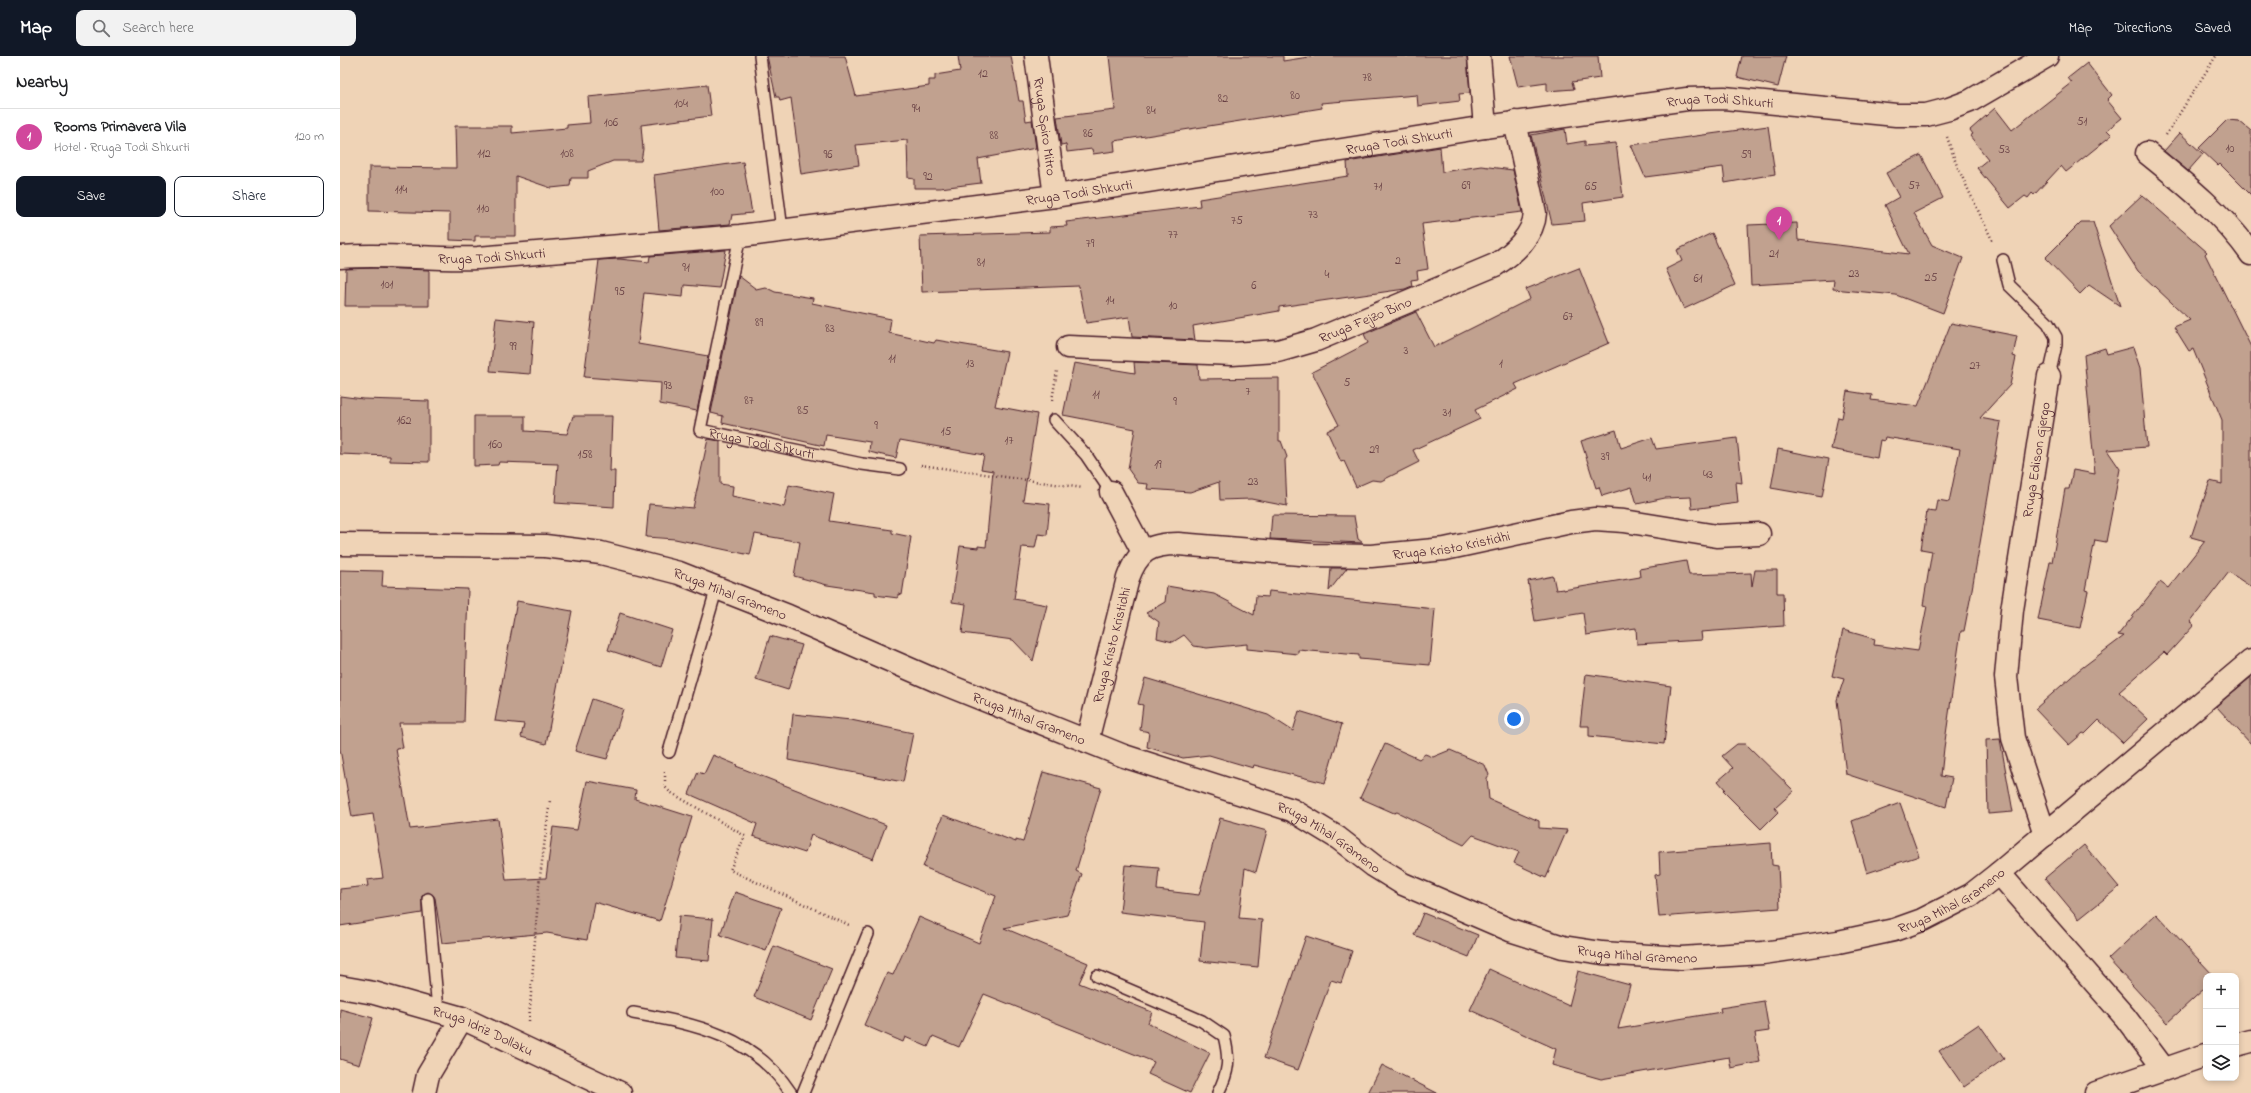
<!DOCTYPE html>
<meta charset="utf-8">
<style>
body{margin:0;font-family:"Indie Flower",sans-serif;background:#f2f2f2;color:#202124}
.controls{position:absolute;right:12px;bottom:12px;display:grid;overflow:hidden;border-radius:8px;box-shadow:0 2px 6px #0003}
.controls button{width:36px;height:36px;display:grid;place-items:center;padding:0;border:0;border-bottom:1px solid #e0e0e0;background:#fff;color:#202124;font:20px sans-serif}
.you{position:absolute;left:1174px;top:663px;width:14px;height:14px;margin:-10px;border:3px solid #fff;border-radius:50%;background:#1a73e8;box-shadow:0 0 0 6px #1a73e833}
.badge{display:grid;place-items:center;width:26px;height:26px;border-radius:50%;background:#111827;color:#fff;font-size:13px;font-weight:700}
.pin{position:absolute;translate:-50% -33px;filter:drop-shadow(0 1px 2px #0008)}
.pin::after{content:'';position:absolute;top:21px;width:14px;height:12px;background:inherit;clip-path:polygon(0 0,100% 0,50% 100%)}
.list{margin:0;padding:0;list-style:none}
h2{display:flex;justify-content:space-between;align-items:center;height:52px;margin:0;padding:0 16px;font-size:17px}
h2 small{font-size:13px;font-weight:400;color:#757577}
.list li{display:grid;grid-template-columns:26px 1fr auto;gap:12px;align-items:center;box-sizing:border-box;height:56px;padding:0 16px;border-top:1px solid #e0e0e0}
.list b{display:block;font-size:15px;white-space:nowrap}
.list p{margin:0;font-size:13px;white-space:nowrap;color:#757577}
.list em{font-size:13px;font-style:normal;color:#757577}
.actions{display:flex;gap:8px;padding:12px 16px}
.actions a{flex:1;padding:9px 0;border:1px solid #111827;border-radius:8px;text-align:center;font-size:14px;color:#111827}
.actions .main{background:#111827;color:#fff}
.icon{flex:none;width:22px;height:22px;fill:none;stroke:currentColor;stroke-width:2;stroke-linecap:round;stroke-linejoin:round}
.map{position:relative;flex:none;width:1911px;height:1037px;overflow:hidden}
header{display:flex;align-items:center;gap:24px;box-sizing:border-box;height:56px;padding:0 20px;background:#111827;color:#fff}
header strong{font-size:19px}
nav{display:flex;gap:22px;margin-inline-start:auto;font-size:14px}
.search{width:280px;height:36px;background:#f2f2f2;display:flex;align-items:center;gap:10px;box-sizing:border-box;padding:0 14px;border-radius:8px;color:#757577;font-size:15px}
main{display:flex}
aside{flex:1;background:#fff}
.map>svg:first-child{display:block}
.building{fill:#c1a18f;stroke:#4a1f2b}
.lines{fill:none;stroke-linecap:round;stroke-linejoin:round}
.lane-casing{stroke:#4a1f2b;stroke-width:14}
.street-casing{stroke:#4a1f2b;stroke-width:25}
.secondary-casing{stroke:#4a1f2b;stroke-width:25}
.path{stroke:#4a1f2b;stroke-width:2.5;stroke-dasharray:1 3;stroke-linecap:butt}
.lane{stroke:#efd3b6;stroke-width:11}
.street{stroke:#efd3b6;stroke-width:22}
.secondary{stroke:#efd3b6;stroke-width:22}
.labels{text-anchor:middle;stroke-width:3.5;stroke-linejoin:round;paint-order:stroke}
.number-label{font-size:12px;fill:#684044}
.street-label{font-size:14px;fill:#4a1f2b;stroke:#efd3b6}
</style>
<header>
<strong>Map</strong>
<div class="search"><svg class="icon" aria-label="search" viewBox="0 0 24 24"><circle cx="10" cy="10" r="6"/><path d="M15 15l6 6"/></svg>Search here</div>
<nav><a>Map</a><a>Directions</a><a>Saved</a></nav>
</header>
<main>
<aside>
<h2>Nearby<small></small></h2>
<ul class="list">
<li><span class="badge" style="background:#d1479c">1</span><div><b>Rooms Primavera Vila</b><p>Hotel · Rruga Todi Shkurti</p></div><em>120 m</em></li>
</ul>
<div class="actions"><a class="main">Save</a><a>Share</a></div>
</aside>
<div class="map">
<svg width="1911" height="1037" viewBox="0 0 1911 1037">
<rect width="100%" height="100%" fill="#efd3b6"/>
<filter id="ink" filterUnits="userSpaceOnUse"><feTurbulence type="fractalNoise" baseFrequency=".025" numOctaves="2"/><feDisplacementMap in="SourceGraphic" scale="8" xChannelSelector="R" yChannelSelector="G"/><feConvolveMatrix kernelMatrix="1 2 1 2 8 2 1 2 1" color-interpolation-filters="sRGB"/></filter>
<g filter="url(#ink)">
<g class="building">
<path d="M427,0H505L516,40L589,30V24H595V19L620,15L618,0H671L679,45H683L686,65L692,64L696,92L638,103L641,127L600,132H574V123L568,122L567,84L516,89L519,109L461,118L451,42L440,45L439,41H436Z"/>
<path d="M769,0H943V5L975,0H1127L1130,37L1119,38L1120,45L1078,50L1077,39L981,47L982,52L774,85L775,95L753,98L752,93L727,96L726,88L721,89L717,61L775,54Z"/>
<path d="M1170,0H1258L1260,22L1232,26L1234,33L1207,35V27L1178,31Z"/>
<path d="M1402,0H1446L1438,31L1397,21Z"/>
<path d="M1747,7L1772,39L1767,44L1782,62L1767,74L1772,79L1726,116L1721,110L1694,139L1692,137L1688,142L1685,140L1670,152L1637,112L1648,103L1630,80L1633,78L1630,74L1655,52L1672,74L1732,27L1728,22Z"/>
<path d="M367,29L371,60L301,69L303,93L301,105H273L248,115V122H231L230,130L211,132L176,120V180H135V185L110,184V157L29,155V111L116,112L115,70H172V77L227,72V69L250,67L248,41Z"/>
<path d="M1887,64L1899,65L1911,75V139L1880,108L1878,110L1859,92Z"/>
<path d="M1428,70L1435,118L1385,127L1383,111L1305,121L1291,89Z"/>
<path d="M1225,73L1227,88L1245,85V90L1276,87L1283,141L1243,147L1245,165L1212,168L1191,79Z"/>
<path d="M1840,77L1863,98L1848,115L1824,95Z"/>
<path d="M1100,91L1102,116L1141,110L1173,114L1182,156L1082,168L1088,213L1077,215L1078,223L1071,224L1072,230L1065,233L939,251V255L853,270L855,284L792,281L789,261L746,267L739,230L582,236L580,180L710,176V171L727,170L726,166L860,150L859,143L1008,120L1007,106Z"/>
<path d="M1581,99L1603,142L1574,157L1592,189L1623,202L1603,257L1556,239L1493,233L1494,224L1411,229L1408,169L1457,167L1458,184L1569,198L1545,149L1559,141L1546,117Z"/>
<path d="M403,106L412,157L392,159L390,168L319,174L314,119Z"/>
<path d="M1802,139L1867,196L1865,198L1911,291V531L1889,516L1850,566L1854,569L1827,599L1824,596L1779,636L1808,663L1783,687L1759,664L1745,678L1743,677L1729,689L1695,653L1739,614L1784,580L1778,579L1820,526L1828,532L1865,485L1851,481L1870,425L1882,428V364L1853,293L1849,295L1834,271L1850,264L1798,215L1769,170Z"/>
<path d="M1741,166H1753L1780,250L1749,229L1740,238L1705,202Z"/>
<path d="M1372,177L1395,229L1344,253L1326,213L1342,205L1337,194Z"/>
<path d="M386,194L379,232L344,229L343,241L304,237L298,288L368,300L357,355L320,348L321,327L244,321L259,204L279,203L309,206L310,200Z"/>
<path d="M34,212L89,214V250H5L6,213Z"/>
<path d="M1239,212L1269,287L1175,328L1178,333L1135,354L1140,363L1073,394L1079,406L1041,425L1032,424L1016,431L1004,405L1001,406L987,375L999,369L972,316L1028,287L1024,278L1076,256L1094,291L1190,243L1186,233Z"/>
<path d="M399,220L416,233L425,231L435,236L473,242L472,247L551,263L549,277L594,287L596,284L667,296L655,350L697,358L683,445L710,448L707,479L698,478L695,492L682,491L674,543L707,549L693,605L673,584L622,577L626,548L612,546L620,490L638,492V490L646,491L653,415L641,413L644,399L560,384L556,402L529,396L530,386L486,379L484,390L382,367L383,360L371,357Z"/>
<path d="M156,262L194,266L190,318L150,315Z"/>
<path d="M1611,267L1677,280L1673,300L1676,301L1670,329L1640,362L1661,366L1631,539L1624,575H1621L1604,692L1601,720L1612,722L1606,751L1506,718L1497,644L1504,623L1492,620L1503,574L1535,583L1534,589L1578,595L1587,550L1583,549L1592,495L1581,493L1587,455L1596,456L1598,444L1609,446L1620,393L1545,381L1544,385L1540,384L1537,402L1491,393L1498,361L1502,362L1507,335L1532,339L1531,344L1578,350Z"/>
<path d="M1793,291L1800,312L1807,391L1767,394L1780,413L1766,486L1755,484L1745,534L1748,535L1740,572L1698,564L1710,506H1712L1725,433H1729L1733,414L1755,418L1744,299L1765,292L1767,298Z"/>
<path d="M794,306L858,309L859,323L939,322V385H941L947,401L945,404L947,450L911,443L880,444L879,426L850,436L807,433L808,428L798,427L788,413L795,373L723,359L734,307L795,317Z"/>
<path d="M0,340L23,343L89,345V406L50,405V400L0,398Z"/>
<path d="M134,360H185V375L227,378L233,360H272L270,415H275L274,451L215,447L218,408L159,406L158,409L134,410Z"/>
<path d="M1276,374L1281,392L1312,382L1316,393L1397,382L1402,427L1396,426L1398,447L1352,453L1351,441L1325,442L1297,448L1292,431L1262,440L1259,431L1256,432L1241,385Z"/>
<path d="M368,383L380,385V428L393,430L392,440L444,451L449,429L494,438L489,465L552,474V477L571,481L562,539L558,538V542L535,539V536L487,529L454,520L460,486L415,478L410,499L335,483L306,481L309,448L353,452Z"/>
<path d="M1438,393L1489,403L1482,441L1431,432Z"/>
<path d="M932,459L1014,460L1018,483L1023,487L930,483Z"/>
<path d="M1346,505L1349,519L1411,517L1412,530L1415,514H1437V537H1443L1444,570L1361,576L1362,584L1297,588L1296,572L1246,579L1243,557L1195,565L1188,525L1213,520L1216,534L1223,533V534L1300,521L1299,513Z"/>
<path d="M991,512H1007L989,535Z"/>
<path d="M0,514L43,515L42,530L128,533L124,667H59L63,692L56,693L70,773L158,763L166,824L206,822L213,771L237,774L247,725L296,734L295,743L352,761L320,865L254,846L247,884L207,877L102,887L95,842L93,839L88,836L82,840V857L0,870V833L28,830L27,824L43,822L33,758L12,761L0,693Z"/>
<path d="M827,530L874,538L914,559L916,540L928,541L929,535L1095,553L1090,609L1019,603V599L958,594V598L907,593V588L867,592L854,590L844,579L833,586L817,582L819,566L806,557L825,546Z"/>
<path d="M177,545L232,555L206,688L181,681L184,668L155,665Z"/>
<path d="M280,557L332,574L321,611L268,594Z"/>
<path d="M430,580L462,589L448,634L416,624Z"/>
<path d="M1246,618L1331,630L1324,688L1249,680V670H1240Z"/>
<path d="M1911,621V688L1876,650Z"/>
<path d="M805,622L928,659L953,675L959,655L1002,668L985,727L914,709L913,712L869,699L843,702L807,691L809,676L800,674L803,649L798,648Z"/>
<path d="M252,643L283,653L267,703L235,695Z"/>
<path d="M453,658L511,664L573,677L563,726L448,704Z"/>
<path d="M1660,683L1673,756L1648,758L1646,684Z"/>
<path d="M1045,688L1079,703L1085,698L1093,701L1110,694L1145,709L1149,719L1147,722L1149,743L1199,765V772L1227,774L1206,822L1174,807L1179,796L1133,779L1124,789L1057,756L1054,757L1020,742Z"/>
<path d="M1397,688H1406L1454,735L1435,752L1438,756L1421,773L1383,735L1385,733L1378,725L1393,712L1382,700Z"/>
<path d="M373,699L397,709L396,710L546,769L533,803L471,779L465,797L413,780L417,768L349,738L358,716L364,718Z"/>
<path d="M703,716L761,732L736,815L742,818L727,859L664,872L748,907L739,927L812,956L808,967L870,997L850,1037L808,1018L814,1006L644,938L619,991L593,980L588,991L565,981L563,986L524,969L547,917L553,919L579,861L639,887L656,840L583,811L603,759L676,786V784L683,786Z"/>
<path d="M1560,747L1579,800L1527,817L1512,765Z"/>
<path d="M880,762L927,775L916,816L905,812L899,862L922,864L918,911L860,905L864,866L780,856L785,809L819,812L817,834L859,839Z"/>
<path d="M1431,787L1432,809L1438,810L1440,852L1319,861L1315,819L1320,818L1319,796Z"/>
<path d="M1744,789L1779,831L1739,863L1705,822Z"/>
<path d="M395,836L441,852L426,895L380,879Z"/>
<path d="M1083,857L1138,879L1129,901L1074,879Z"/>
<path d="M1816,858L1874,920H1866V931L1827,967L1768,903Z"/>
<path d="M339,860L373,863L369,905L335,902Z"/>
<path d="M966,880L1012,895L1001,927L991,924L958,1014L924,1002Z"/>
<path d="M434,890L492,913L471,964L414,941Z"/>
<path d="M1149,913L1229,950L1238,915L1290,929L1278,973L1381,956L1380,952L1424,945L1429,975L1415,977L1420,1006L1391,1012L1389,1001L1261,1023L1212,1009L1216,993L1130,954Z"/>
<path d="M0,953L33,962L19,1009L0,1003Z"/>
<path d="M1639,968L1664,1003L1624,1031L1599,995Z"/>
<path d="M1042,1009L1097,1037H1028Z"/>
</g>
<g class="lines">
<defs>
<g id="lane">
<path d="M420,0L442,174"/>
<path id="s1" d="M400,180L360,374L522,408L560,413"/>
<path d="M1663,204L1669,229L1708,267L1716,281V289L1709,320"/>
<path d="M714,364L746,399L771,436"/>
<path d="M329,696L377,531"/>
<path d="M88,843L98,954"/>
<path d="M757,920L862,965L884,980C890,1004 889,1015 878,1037"/>
<path d="M293,957C356,968 414,980 451,1037"/>
<path d="M463,1037L528,878"/>
</g>
<g id="street">
<path id="s2" d="M696,0L715,140"/>
<path d="M1139,0L1145,71"/>
<path d="M1807,97C1844,127 1883,158 1911,198"/>
<path id="s3" d="M0,201C46,197 92,204 138,202L400,180L715,140L1145,71L1347,43L1384,42L1556,59H1586L1609,53L1630,45L1707,0"/>
<path id="s4" d="M728,291L892,298L938,295L976,284L1155,209C1173,198 1194,179 1195,157L1175,66"/>
<path d="M771,436L803,496"/>
<path id="s5" d="M747,685L788,522C798,495 809,488 838,488L973,499L1031,500L1105,493L1231,466L1255,463L1284,465L1377,480L1419,478"/>
<path id="s6" d="M1705,779L1673,682L1666,621L1672,554L1709,320"/>
<path d="M1659,817L1785,961L1824,1013"/>
<path id="s7" d="M0,931L34,937L122,962L280,1037"/>
<path d="M1896,989L1911,985"/>
<path d="M84,1037L88,1019L122,962"/>
<path d="M1756,1037L1866,999"/>
</g>
<g id="secondary">
<path id="s8" d="M0,488L205,490L261,497L339,517L448,560L597,625L784,700L952,754L998,782L1034,810L1063,828L1170,874L1223,891L1262,897L1341,902L1423,897L1498,886L1554,874L1582,864L1631,839L1659,817L1911,605"/>
</g>
</defs>
<use href="#lane" class="lane-casing"/>
<use href="#street" class="street-casing"/>
<use href="#secondary" class="secondary-casing"/>
<g class="path">
<path d="M1826,79L1876,0"/>
<path d="M1607,81L1617,110L1653,186"/>
<path d="M712,344L717,315"/>
<path d="M581,409L743,432"/>
<path d="M325,716V731L330,736L405,780L390,814L509,869"/>
<path d="M189,965L199,829L210,744"/>
</g>
<use href="#lane" class="lane"/>
<use href="#street" class="street"/>
<use href="#secondary" class="secondary"/>
</g>
</g>
<g class="labels">
<g class="number-label">
<text x="643" y="21">12</text>
<text x="1027" y="25">78</text>
<text x="955" y="43">80</text>
<text x="883" y="46">82</text>
<text x="341" y="51">104</text>
<text x="576" y="56">94</text>
<text x="811" y="58">84</text>
<text x="1742" y="69">51</text>
<text x="271" y="70">106</text>
<text x="748" y="81">86</text>
<text x="654" y="83">88</text>
<text x="1890" y="96">10</text>
<text x="1664" y="97">53</text>
<text x="144" y="101">112</text>
<text x="227" y="101">108</text>
<text x="488" y="102">96</text>
<text x="1406" y="102">59</text>
<text x="588" y="124">92</text>
<text x="1126" y="133">69</text>
<text x="1574" y="133">57</text>
<text x="1038" y="134">71</text>
<text x="1251" y="134">65</text>
<text x="61" y="137">114</text>
<text x="377" y="139">100</text>
<text x="143" y="156">110</text>
<text x="973" y="162">73</text>
<text x="897" y="168">75</text>
<text x="833" y="182">77</text>
<text x="750" y="191">79</text>
<text x="1434" y="201">21</text>
<text x="1058" y="208">2</text>
<text x="641" y="210">81</text>
<text x="346" y="215">91</text>
<text x="1514" y="221">23</text>
<text x="987" y="222">4</text>
<text x="1591" y="225">25</text>
<text x="1358" y="226">61</text>
<text x="47" y="232">101</text>
<text x="914" y="233">6</text>
<text x="280" y="239">95</text>
<text x="770" y="248">14</text>
<text x="833" y="253">10</text>
<text x="1228" y="264">67</text>
<text x="419" y="270">89</text>
<text x="490" y="276">83</text>
<text x="173" y="294">99</text>
<text x="1066" y="298">3</text>
<text x="552" y="306">11</text>
<text x="630" y="311">13</text>
<text x="1161" y="311">1</text>
<text x="1635" y="313">27</text>
<text x="1007" y="330">5</text>
<text x="328" y="333">93</text>
<text x="908" y="339">7</text>
<text x="756" y="342">11</text>
<text x="409" y="348">87</text>
<text x="835" y="349">9</text>
<text x="463" y="358">85</text>
<text x="1107" y="360">31</text>
<text x="64" y="368">162</text>
<text x="536" y="373">9</text>
<text x="606" y="379">15</text>
<text x="669" y="388">17</text>
<text x="155" y="392">160</text>
<text x="1034" y="397">29</text>
<text x="245" y="402">158</text>
<text x="1265" y="404">39</text>
<text x="818" y="412">19</text>
<text x="1368" y="422">43</text>
<text x="1307" y="425">41</text>
<text x="913" y="429">23</text>
</g>
<g class="street-label">
<text dy="5" stroke="none"><textPath href="#s3" startOffset="1391">Rruga Todi Shkurti</textPath></text>
<text dy="5" stroke="none"><textPath href="#s2" startOffset="71">Rruga Spiro Mitro</textPath></text>
<text dy="5" stroke="none"><textPath href="#s3" startOffset="1067">Rruga Todi Shkurti</textPath></text>
<text dy="5" stroke="none"><textPath href="#s3" startOffset="743">Rruga Todi Shkurti</textPath></text>
<text dy="5" stroke="none"><textPath href="#s3" startOffset="152">Rruga Todi Shkurti</textPath></text>
<text dy="5" stroke="none"><textPath href="#s4" startOffset="303">Rruga Fejzo Bino</textPath></text>
<text dy="5" stroke="none"><textPath href="#s1" startOffset="261">Rruga Todi Shkurti</textPath></text>
<text dy="5" stroke="none"><textPath href="#s6" startOffset="383">Rruga Edison Gjergo</textPath></text>
<text dy="5" stroke="none"><textPath href="#s5" startOffset="509">Rruga Kristo Kristidhi</textPath></text>
<text dy="5" stroke="none"><textPath href="#s8" startOffset="397">Rruga Mihal Grameno</textPath></text>
<text dy="5" stroke="none"><textPath href="#s5" startOffset="99">Rruga Kristo Kristidhi</textPath></text>
<text dy="5" stroke="none"><textPath href="#s8" startOffset="721">Rruga Mihal Grameno</textPath></text>
<text dy="5" stroke="none"><textPath href="#s8" startOffset="1045">Rruga Mihal Grameno</textPath></text>
<text dy="5" stroke="none"><textPath href="#s8" startOffset="1704">Rruga Mihal Grameno</textPath></text>
<text dy="5" stroke="none"><textPath href="#s8" startOffset="1380">Rruga Mihal Grameno</textPath></text>
<text dy="5" stroke="none"><textPath href="#s7" startOffset="150">Rruga Idriz Dollaku</textPath></text>
</g>
</g>
</svg>
<div class="controls">
<button>+</button>
<button>−</button>
<button><svg class="icon" aria-label="layers" viewBox="0 0 24 24"><path d="M12 4l9 5-9 5-9-5zM3 14l9 5 9-5"/></svg></button>
</div>
<div class="you"></div>
<div class="pin badge" style="left:1439px;top:184px;background:#d1479c">1</div>
</div>
</main>
